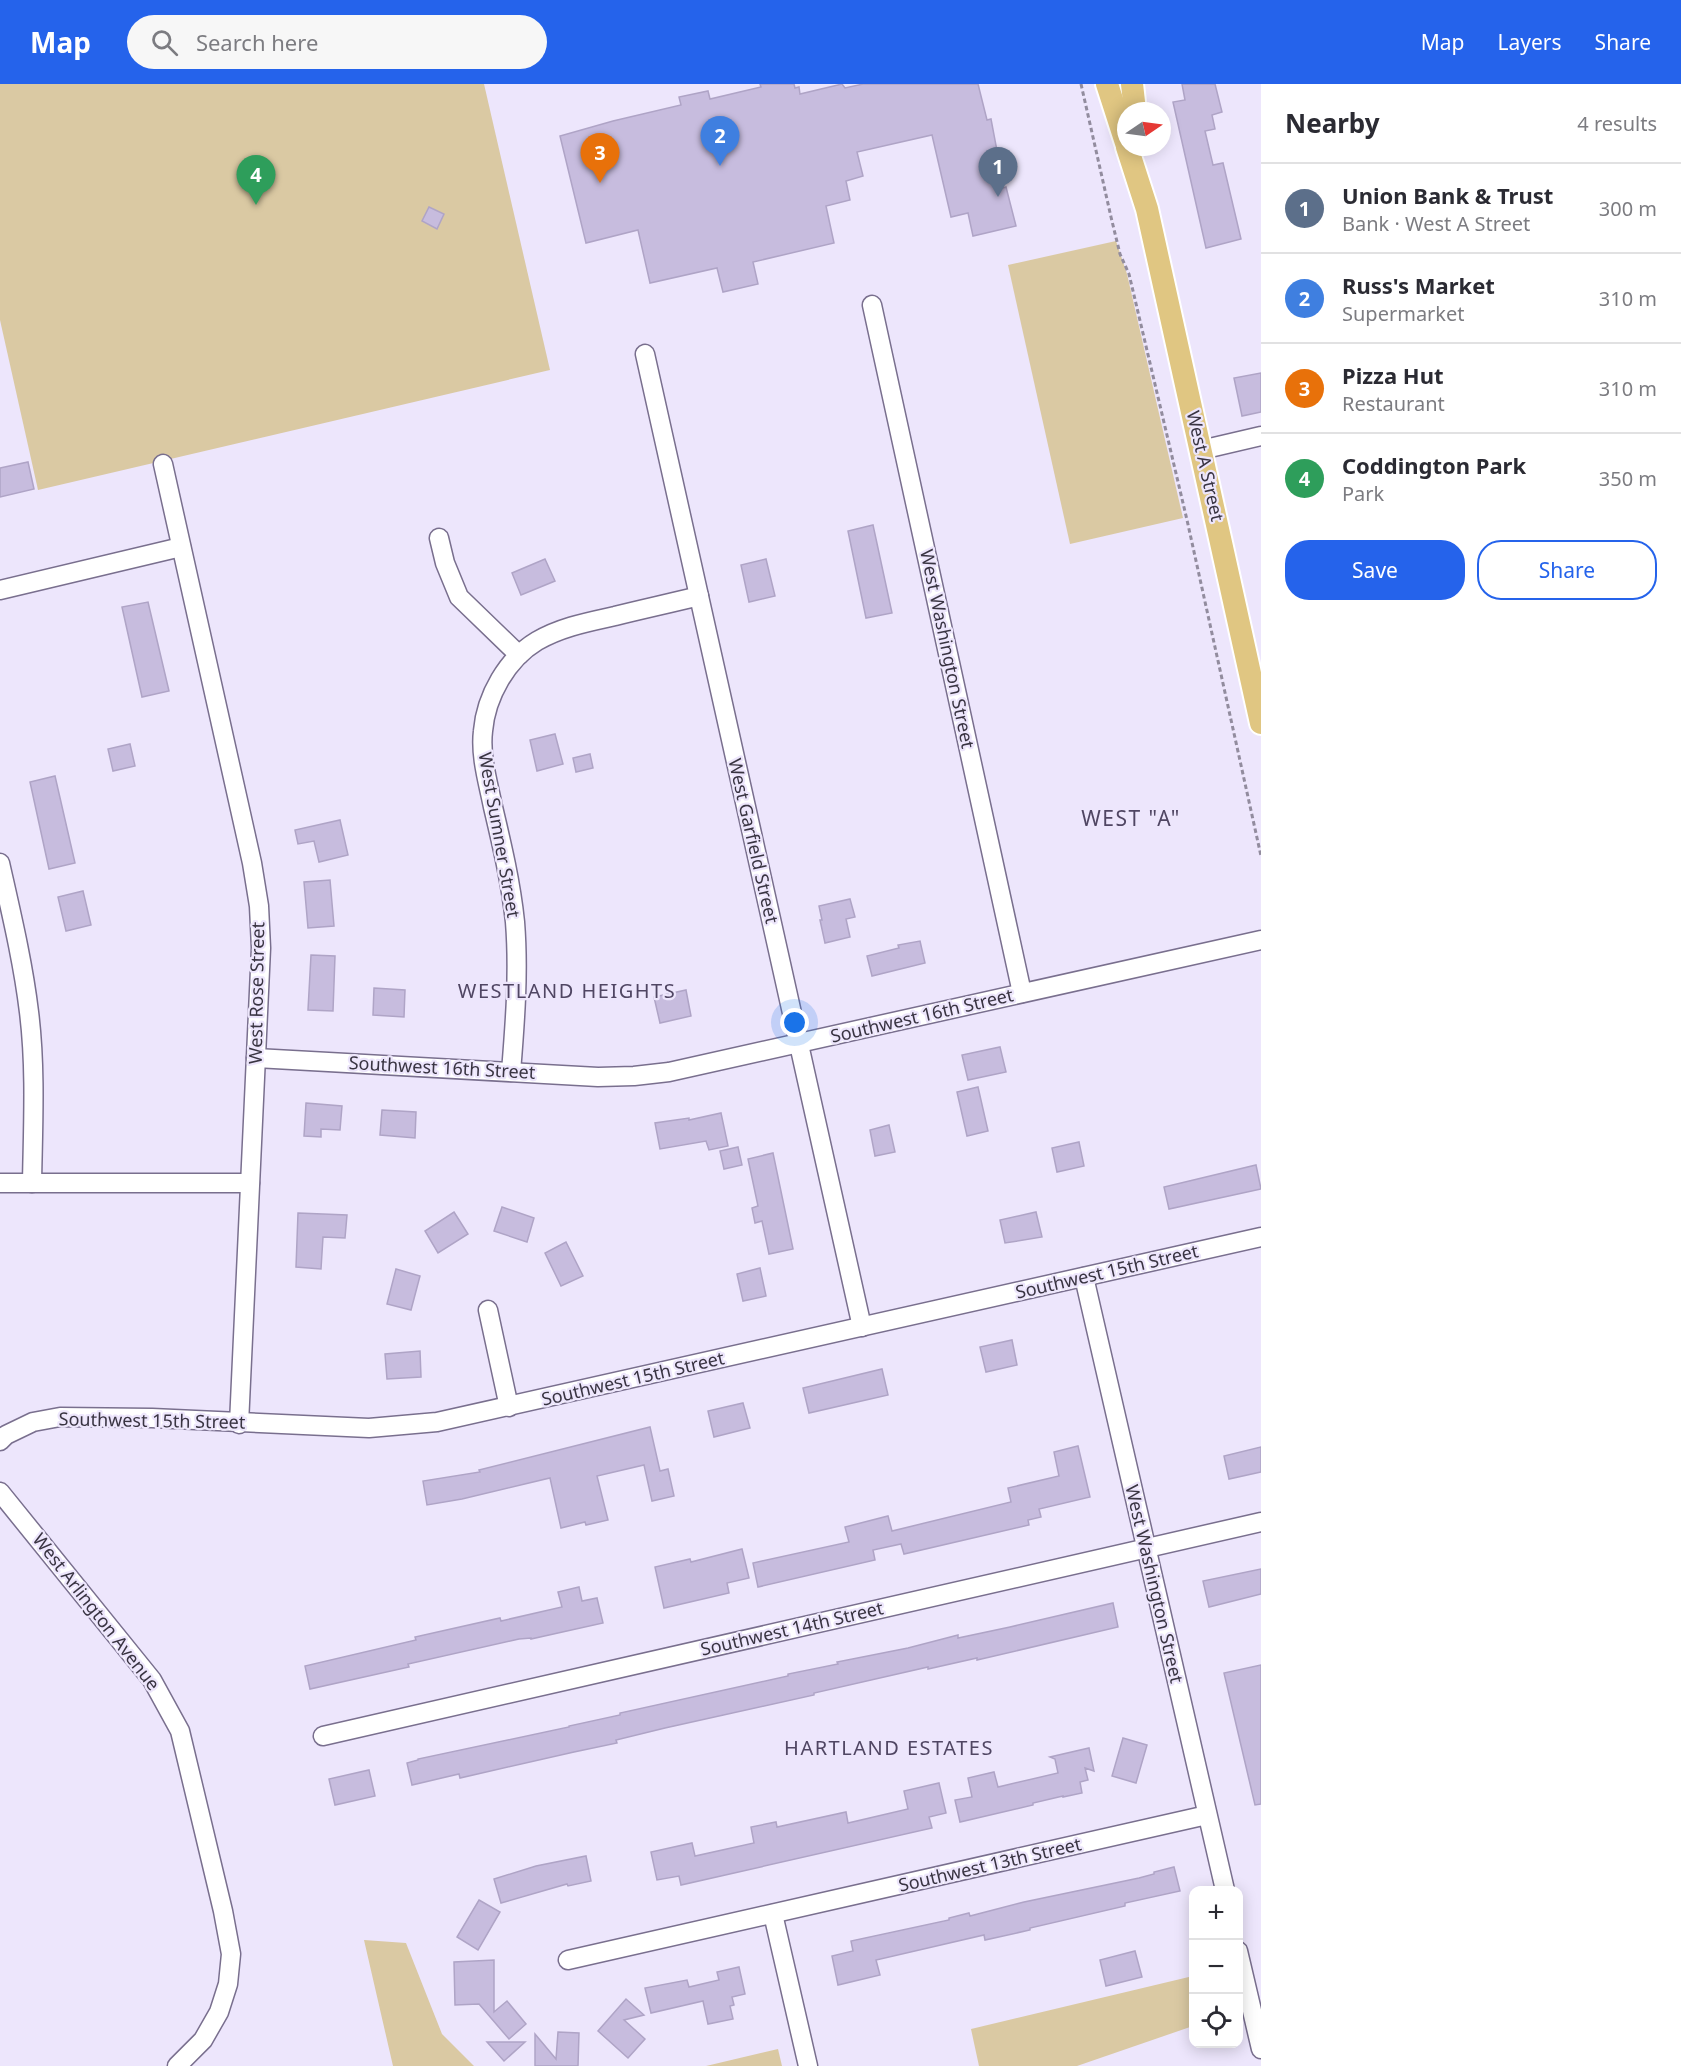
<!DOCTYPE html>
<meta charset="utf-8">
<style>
body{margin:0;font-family:"Noto Sans",sans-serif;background:#f7f7f7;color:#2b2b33}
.controls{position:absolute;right:18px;bottom:18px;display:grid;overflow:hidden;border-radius:12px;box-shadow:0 3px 15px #0003}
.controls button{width:54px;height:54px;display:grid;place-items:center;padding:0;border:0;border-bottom:2px solid #e1e1e2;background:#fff;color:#2b2b33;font:30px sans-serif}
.compass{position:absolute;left:1117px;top:18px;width:54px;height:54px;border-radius:50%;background:#fff;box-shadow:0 3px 15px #0003;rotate:77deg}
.you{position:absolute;left:795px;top:939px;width:21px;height:21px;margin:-15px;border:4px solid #fff;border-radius:50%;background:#1a73e8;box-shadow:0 0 0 9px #1a73e833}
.badge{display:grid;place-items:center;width:39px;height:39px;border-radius:50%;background:#2563eb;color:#fff;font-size:20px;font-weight:700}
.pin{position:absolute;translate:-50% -50px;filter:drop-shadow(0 2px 3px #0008)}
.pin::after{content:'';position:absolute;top:32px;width:21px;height:18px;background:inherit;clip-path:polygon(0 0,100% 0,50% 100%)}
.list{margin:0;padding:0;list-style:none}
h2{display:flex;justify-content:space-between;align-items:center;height:78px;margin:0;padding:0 24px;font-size:26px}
h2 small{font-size:20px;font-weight:400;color:#7c7c81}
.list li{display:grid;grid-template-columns:39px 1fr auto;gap:18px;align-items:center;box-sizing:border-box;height:90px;padding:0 24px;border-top:2px solid #e1e1e2}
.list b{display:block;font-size:22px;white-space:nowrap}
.list p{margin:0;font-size:20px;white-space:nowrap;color:#7c7c81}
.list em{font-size:20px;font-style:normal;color:#7c7c81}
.actions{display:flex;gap:12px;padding:18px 24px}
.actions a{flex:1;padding:14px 0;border:2px solid #2563eb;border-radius:24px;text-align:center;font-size:21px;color:#2563eb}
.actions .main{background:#2563eb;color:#fff}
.icon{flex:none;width:33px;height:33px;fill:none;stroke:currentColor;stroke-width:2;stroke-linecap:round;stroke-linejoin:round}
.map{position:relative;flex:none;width:1261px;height:1982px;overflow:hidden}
header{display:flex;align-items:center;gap:36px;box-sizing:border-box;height:84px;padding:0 30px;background:#2563eb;color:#fff}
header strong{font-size:28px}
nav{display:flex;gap:33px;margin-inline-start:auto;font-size:21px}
.search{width:420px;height:54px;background:#f7f7f7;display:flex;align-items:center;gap:15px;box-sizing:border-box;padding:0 21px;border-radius:33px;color:#7c7c81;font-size:22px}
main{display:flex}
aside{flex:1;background:#fff}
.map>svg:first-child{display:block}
.green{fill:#dac9a3}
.building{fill:#c7bcde;stroke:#afa4c6;stroke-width:1.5}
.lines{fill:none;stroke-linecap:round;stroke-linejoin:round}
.minor-casing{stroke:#796f8e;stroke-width:21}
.major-casing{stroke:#fff;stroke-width:26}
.path{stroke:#928c9e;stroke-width:3;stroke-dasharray:4.5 3;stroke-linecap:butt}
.minor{stroke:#fff;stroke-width:18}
.major{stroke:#e0c682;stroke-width:22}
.labels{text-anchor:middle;stroke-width:4.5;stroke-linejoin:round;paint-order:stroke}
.street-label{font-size:18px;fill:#393442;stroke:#ede6fc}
.neighbourhood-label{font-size:20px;letter-spacing:1.5px;fill:#504663;stroke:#ede6fc}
.quarter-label{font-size:21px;letter-spacing:1.5px;fill:#504663;stroke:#ede6fc}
</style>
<header>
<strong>Map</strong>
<div class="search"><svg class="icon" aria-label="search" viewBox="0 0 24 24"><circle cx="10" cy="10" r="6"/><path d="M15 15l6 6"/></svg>Search here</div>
<nav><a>Map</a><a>Layers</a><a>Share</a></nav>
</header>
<main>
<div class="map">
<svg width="1261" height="1982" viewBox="0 0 1261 1982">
<rect width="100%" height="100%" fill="#ede6fc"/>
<g class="green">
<path d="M0,0H484L550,286L38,406L0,236Z"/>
<path d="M1116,157L1127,190L1183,434L1070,460L1008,181Z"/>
<path d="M364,1856L406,1859L442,1950L474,1982H393Z"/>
<path d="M1193,1892V1942L1077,1982H979L971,1945Z"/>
<path d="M778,1965L782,1982H706Z"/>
</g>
<g class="building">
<path d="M760,0H794L795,4L799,3L800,10L842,0L845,4L863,0H978L987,36L991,35L998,72L995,73L1003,104L1006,103L1016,142L973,152L968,129L951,133L932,51L857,68L863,92L846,97L850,116L826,122L834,159L753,178L758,200L723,208L717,184L650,199L638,146L586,159L560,52L613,37L681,21L679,13L708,7L710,15L761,3Z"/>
<path d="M1182,0H1215L1222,28L1212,31L1215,45L1205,47L1213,81L1223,79L1241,155L1206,164L1173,18L1185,16Z"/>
<path d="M429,123L444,130L437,145L422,137Z"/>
<path d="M1261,289V328L1242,332L1234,294Z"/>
<path d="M28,378L34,405L0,413V384Z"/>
<path d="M873,441L892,529L866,534L848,447Z"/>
<path d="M545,475L555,497L521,511L512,489Z"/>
<path d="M766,475L775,512L749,518L741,481Z"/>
<path d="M148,518L169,607L142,613L122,523Z"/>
<path d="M555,650L563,680L537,687L530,656Z"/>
<path d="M130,660L135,682L113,687L108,665Z"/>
<path d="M590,670L593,684L576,688L573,674Z"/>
<path d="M55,692L75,779L49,785L30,698Z"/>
<path d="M340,736L348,771L319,778L314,757L298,760L295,746Z"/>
<path d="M330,796L334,842L308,844L304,798Z"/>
<path d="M83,807L91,841L66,847L58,813Z"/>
<path d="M850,815L855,833L846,835L850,853L825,859L820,836H822L819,822Z"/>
<path d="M920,857L925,879L872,892L867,872L899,864L898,861Z"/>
<path d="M311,871L335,872L333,927L308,926Z"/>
<path d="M374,904L405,906L404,933L373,931Z"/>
<path d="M686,906L691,932L660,939L654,913Z"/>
<path d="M1000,963L1006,988L968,996L962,971Z"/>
<path d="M978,1003L988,1047L967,1052L957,1008Z"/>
<path d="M306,1019L342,1022L340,1046L321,1045V1053L304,1052Z"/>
<path d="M382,1026L416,1028L415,1054L380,1051Z"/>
<path d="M721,1029L728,1062L709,1066L706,1057L660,1065L655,1039L689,1034V1036Z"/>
<path d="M889,1041L895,1068L875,1072L870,1046Z"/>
<path d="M1079,1058L1084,1082L1057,1088L1052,1064Z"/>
<path d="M738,1063L742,1081L724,1085L720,1067Z"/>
<path d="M773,1069L793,1165L769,1170L762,1137L755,1139L752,1124L758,1122L748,1075Z"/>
<path d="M1256,1081L1261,1105L1169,1125L1164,1103Z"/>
<path d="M502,1123L534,1134L527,1158L494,1147Z"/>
<path d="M454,1128L468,1150L438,1169L425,1147Z"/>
<path d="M1036,1128L1042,1153L1005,1159L1000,1136Z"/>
<path d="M298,1129L347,1131L345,1154L323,1153L321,1185L296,1183Z"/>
<path d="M566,1158L583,1192L561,1202L545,1169Z"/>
<path d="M760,1184L766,1212L743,1217L737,1190Z"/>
<path d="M396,1185L420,1192L411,1226L387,1220Z"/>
<path d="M1012,1256L1017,1281L986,1288L980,1263Z"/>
<path d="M420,1267L421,1293L387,1295L385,1270Z"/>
<path d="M882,1285L888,1311L809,1329L803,1304Z"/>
<path d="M743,1319L750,1344L714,1353L708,1327Z"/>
<path d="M650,1343L660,1387L668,1385L674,1412L652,1417L644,1381L597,1392L608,1436L586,1441L585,1438L561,1444L550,1394L462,1415L427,1421L423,1397L480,1388L479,1386Z"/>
<path d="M1078,1362L1090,1413L1039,1425L1041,1433L1028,1436L1029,1441L904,1470L901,1460L873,1466L875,1476L758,1503L753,1479L849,1458L845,1443L888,1432L892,1447L1011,1418L1008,1404L1059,1392L1054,1368Z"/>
<path d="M1261,1363V1388L1229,1395L1224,1372Z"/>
<path d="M742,1465L749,1494L727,1499L729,1509L664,1524L655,1483L690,1475L691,1478Z"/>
<path d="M1261,1485V1510L1209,1523L1203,1497Z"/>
<path d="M579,1503L582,1517L597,1514L603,1539L531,1555V1554L519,1555L408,1580L409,1583L310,1605L305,1582L416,1556L415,1553L500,1534L501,1537L562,1523L558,1508Z"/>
<path d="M1113,1519L1118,1543L977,1576V1574L928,1585V1583L814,1609V1611L665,1644L616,1656L617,1659L574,1668L460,1694L459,1690L412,1701L407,1679L418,1676V1675L569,1643V1642L620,1631V1629L788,1592V1590L838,1580L837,1578L908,1564L958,1551V1554L1010,1543Z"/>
<path d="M1261,1581V1720L1255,1721L1224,1589Z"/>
<path d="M1123,1654L1147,1661L1136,1699L1112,1692Z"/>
<path d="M1089,1664L1094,1687L1085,1684L1088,1696L1080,1698L1082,1709L1063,1713V1712L1033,1719V1721L960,1738L955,1716L972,1713L968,1694L994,1688L998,1703L1058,1689L1055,1675L1050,1673Z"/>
<path d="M369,1686L375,1712L335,1721L329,1695Z"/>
<path d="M939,1699L946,1729L929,1733L932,1744L681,1801L679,1792L657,1796L651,1768L692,1759L695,1772L754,1759L751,1743L776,1738L777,1743L846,1728L848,1739L908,1725L904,1707Z"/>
<path d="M586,1772L591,1797L568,1802L567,1800L501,1819L494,1795L536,1782Z"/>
<path d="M1174,1783L1180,1807L1125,1819V1822L1030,1844V1846L985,1856L984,1851L876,1876L880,1891L838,1901L832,1872L853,1867L851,1857L949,1836V1834L969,1829L970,1832L1024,1818L1139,1794L1154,1790V1788Z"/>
<path d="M479,1816L500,1828L478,1866L457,1853Z"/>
<path d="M1135,1867L1142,1893L1106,1902L1100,1876Z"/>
<path d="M494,1876V1928L507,1917L526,1940L509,1955L479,1920L455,1921L454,1878Z"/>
<path d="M739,1883L745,1910L732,1913L734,1921L730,1922L733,1935L708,1940L703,1917L651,1929L645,1904L687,1896L689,1903L719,1896L717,1888Z"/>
<path d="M626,1915L644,1931L624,1936L645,1955L628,1974L598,1947Z"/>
<path d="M558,1948L579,1949L578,1982H535V1950L556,1975Z"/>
<path d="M487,1958H525L504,1977Z"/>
</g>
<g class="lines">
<defs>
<g id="minor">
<path d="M872,221L1022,909"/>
<path d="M645,270L862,1243"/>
<path d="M1201,366L1261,352"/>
<path d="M163,380L252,779L259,822L261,864L239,1340"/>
<path d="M439,454L445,479L459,513L519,571"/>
<path d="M0,506L181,463"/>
<path d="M0,779C11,828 23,878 29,928C36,984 33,1042 32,1099"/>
<path d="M256,974L598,993L634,992L669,988L1261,856"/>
<path d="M511,988C515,939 519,888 515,838C511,799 502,761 493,723C488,698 480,672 483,647C486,612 507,575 537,557C561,543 588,538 615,532C643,525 671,519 699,512"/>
<path d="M0,1099H250"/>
<path d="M1084,1193L1225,1806"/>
<path d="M488,1226L509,1323"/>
<path d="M0,1357L6,1351L33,1338L60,1333L152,1334L369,1344L437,1338L1261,1153"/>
<path d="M0,1408L152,1596L180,1647L223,1827L231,1870L228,1900L219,1928L203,1956L177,1982"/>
<path d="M323,1652L1261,1438"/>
<path d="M773,1830L808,1982"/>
<path d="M1238,1867L1261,1965"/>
<path d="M568,1876L1207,1731"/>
</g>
<g id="major">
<path d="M1107,0L1126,59"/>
<path d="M1132,0L1135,27"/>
<path d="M1127,63L1147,125L1261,639"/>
</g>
</defs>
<use href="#minor" class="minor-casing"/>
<use href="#major" class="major-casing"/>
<path class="path" d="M1081,0L1111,133L1120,170L1129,190L1187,436L1261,772"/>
<use href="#minor" class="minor"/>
<use href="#major" class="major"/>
</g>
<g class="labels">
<g class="street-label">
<text transform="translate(1205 382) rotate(77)" y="6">West A Street</text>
<text transform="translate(947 565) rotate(78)" y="6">West Washington Street</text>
<text transform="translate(499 751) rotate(80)" y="6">West Sumner Street</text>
<text transform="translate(753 757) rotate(77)" y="6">West Garfield Street</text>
<text transform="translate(257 909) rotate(-89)" y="6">West Rose Street</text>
<text transform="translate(922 932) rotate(-13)" y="6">Southwest 16th Street</text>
<text transform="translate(442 984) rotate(3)" y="6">Southwest 16th Street</text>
<text transform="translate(1107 1188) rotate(-13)" y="6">Southwest 15th Street</text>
<text transform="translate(633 1295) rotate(-13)" y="6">Southwest 15th Street</text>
<text transform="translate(152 1337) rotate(1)" y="6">Southwest 15th Street</text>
<text transform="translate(1154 1500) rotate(77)" y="6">West Washington Street</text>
<text transform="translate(96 1528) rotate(52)" y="6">West Arlington Avenue</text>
<text transform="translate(792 1545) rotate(-13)" y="6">Southwest 14th Street</text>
<text transform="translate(990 1781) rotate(-13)" y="6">Southwest 13th Street</text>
</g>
<g class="neighbourhood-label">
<text x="567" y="914">WESTLAND HEIGHTS</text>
<text x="889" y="1671">HARTLAND ESTATES</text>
</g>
<g class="quarter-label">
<text x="1131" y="742">WEST "A"</text>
</g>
</g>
</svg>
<div class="controls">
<button>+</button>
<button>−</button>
<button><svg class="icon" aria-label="locate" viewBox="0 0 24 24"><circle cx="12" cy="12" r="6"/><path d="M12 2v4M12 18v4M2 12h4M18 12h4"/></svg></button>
</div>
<svg class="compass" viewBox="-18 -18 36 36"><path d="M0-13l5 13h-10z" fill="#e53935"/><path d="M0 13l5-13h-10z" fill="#7c7c81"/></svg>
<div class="you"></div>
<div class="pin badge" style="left:998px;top:113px;background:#5c6f8a">1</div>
<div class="pin badge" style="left:720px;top:82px;background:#3f7fe0">2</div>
<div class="pin badge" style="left:600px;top:99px;background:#e8710a">3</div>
<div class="pin badge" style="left:256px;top:121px;background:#2e9e5b">4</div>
</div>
<aside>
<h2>Nearby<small>4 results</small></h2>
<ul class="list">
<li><span class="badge" style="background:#5c6f8a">1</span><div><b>Union Bank &amp; Trust</b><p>Bank · West A Street</p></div><em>300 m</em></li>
<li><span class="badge" style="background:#3f7fe0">2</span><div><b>Russ's Market</b><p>Supermarket</p></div><em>310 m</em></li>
<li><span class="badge" style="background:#e8710a">3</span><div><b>Pizza Hut</b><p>Restaurant</p></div><em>310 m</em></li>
<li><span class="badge" style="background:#2e9e5b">4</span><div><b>Coddington Park</b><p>Park</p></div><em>350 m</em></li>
</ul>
<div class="actions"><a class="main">Save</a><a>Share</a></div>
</aside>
</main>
